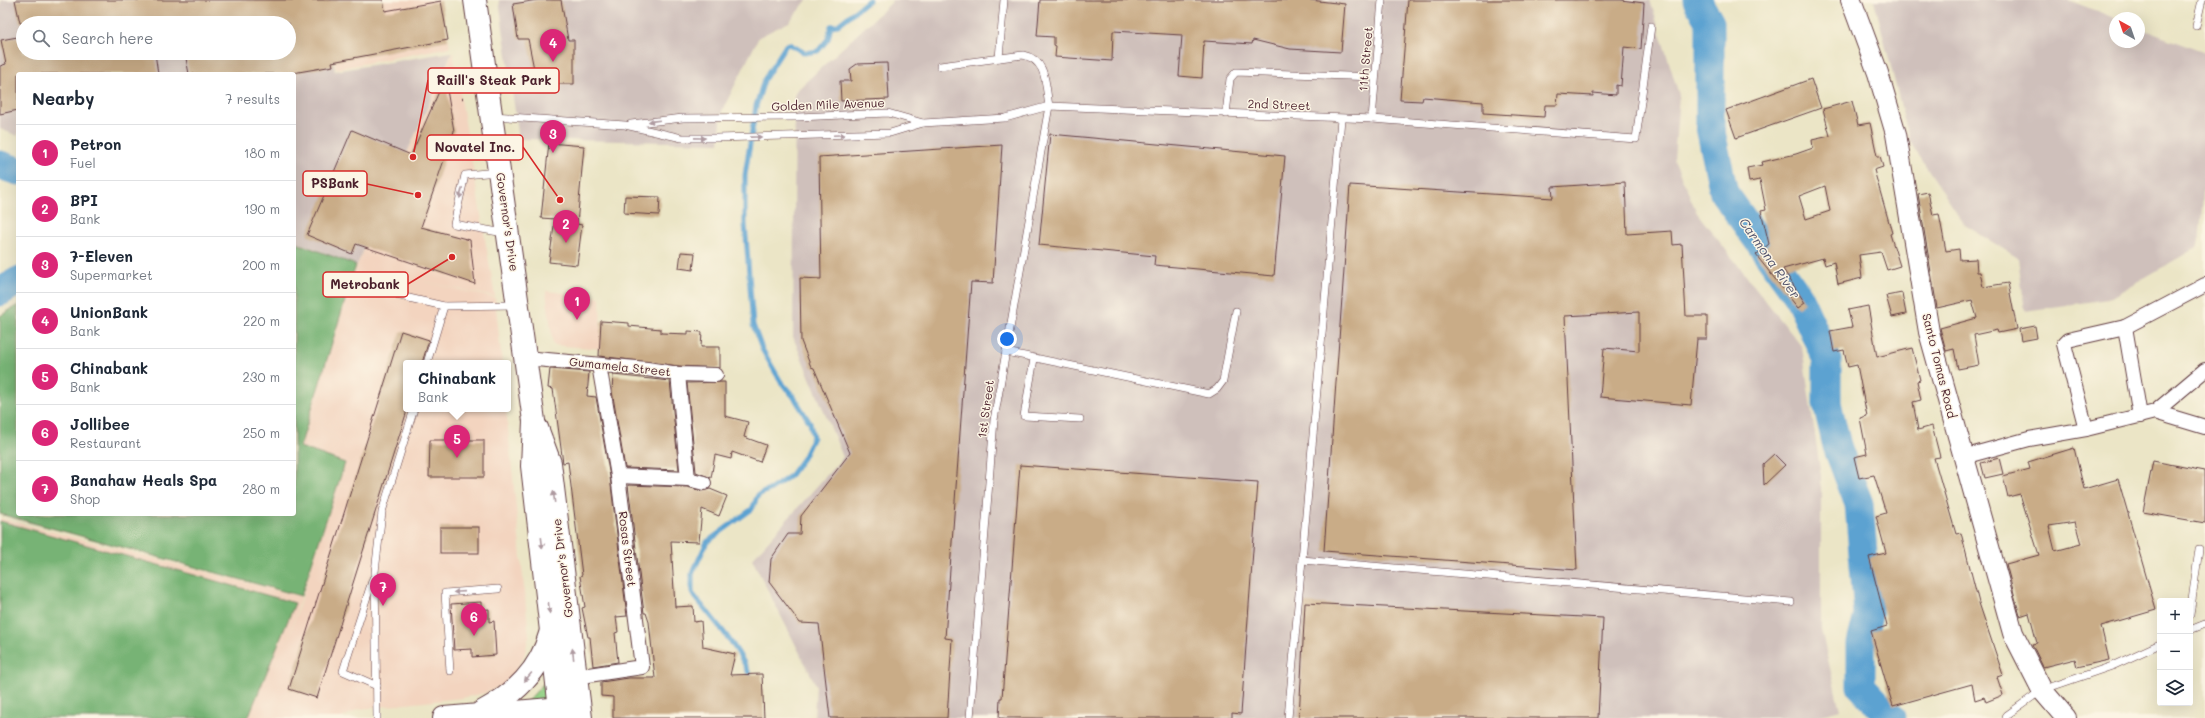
<!DOCTYPE html>
<meta charset="utf-8">
<style>
body{margin:0;font-family:Mali,sans-serif;background:#f2f2f3;color:#1f2937}
.controls{position:absolute;right:12px;bottom:12px;display:grid;overflow:hidden;border-radius:4px;box-shadow:0 4px 16px #0002}
.controls button{width:36px;height:36px;display:grid;place-items:center;padding:0;border:0;border-bottom:1px solid #e0e1e3;background:#fff;color:#1f2937;font:20px sans-serif}
.compass{position:absolute;left:2109px;top:12px;width:36px;height:36px;border-radius:50%;background:#fff;box-shadow:0 4px 16px #0002;rotate:320deg}
.you{position:absolute;left:1007px;top:339px;width:14px;height:14px;margin:-10px;border:3px solid #fff;border-radius:50%;background:#1a73e8;box-shadow:0 0 0 6px #1a73e833}
.badge{display:grid;place-items:center;width:26px;height:26px;border-radius:50%;background:#db2777;color:#fff;font-size:13px;font-weight:700}
.pin{position:absolute;translate:-50% -33px;filter:drop-shadow(0 1px 2px #0008)}
.pin::after{content:'';position:absolute;top:21px;width:14px;height:12px;background:inherit;clip-path:polygon(0 0,100% 0,50% 100%)}
.popup{position:absolute;left:403px;top:360px;width:108px;height:52px;box-sizing:border-box;display:grid;place-content:center;border-radius:4px;background:#fff;filter:drop-shadow(0 1px 3px #0005);font-size:13px;white-space:nowrap;color:#747a83}
.popup b{font-size:15px;color:#1f2937}
.popup::after{content:'';position:absolute;left:50%;top:100%;margin-left:-8px;border:8px solid transparent;border-top-color:#fff}
.list{margin:0;padding:0;list-style:none}
h2{display:flex;justify-content:space-between;align-items:center;height:52px;margin:0;padding:0 16px;font-size:17px}
h2 small{font-size:13px;font-weight:400;color:#747a83}
.list li{display:grid;grid-template-columns:26px 1fr auto;gap:12px;align-items:center;box-sizing:border-box;height:56px;padding:0 16px;border-top:1px solid #e0e1e3}
.list b{display:block;font-size:15px;white-space:nowrap}
.list p{margin:0;font-size:13px;white-space:nowrap;color:#747a83}
.list em{font-size:13px;font-style:normal;color:#747a83}
.icon{flex:none;width:22px;height:22px;fill:none;stroke:currentColor;stroke-width:2;stroke-linecap:round;stroke-linejoin:round}
.map{position:relative;flex:none;width:2205px;height:718px;overflow:hidden}
.search{position:absolute;background:#fff;box-shadow:0 4px 16px #0002;left:16px;top:16px;width:280px;height:44px;display:flex;align-items:center;gap:10px;box-sizing:border-box;padding:0 14px;border-radius:22px;color:#747a83;font-size:15px}
.panel{position:absolute;background:#fff;box-shadow:0 4px 16px #0002;left:16px;top:72px;width:280px;height:444px;border-radius:4px}
.map>svg:first-child{display:block}
.built{fill:#f3d4bf}
.industrial{fill:#cfc0bb;fill-rule:evenodd}
.green{fill:#94d187;stroke:#6f7859}
.forest{fill:#77b374;stroke:#606950}
.lines{fill:none;stroke-linecap:round;stroke-linejoin:round}
.stream{stroke:#5ba2d1;stroke-width:5}
.river{stroke:#5ba2d1;stroke-width:29}
.building{fill:#c9ac87;fill-rule:evenodd}
.lane-casing{stroke:#623d42;stroke-width:8}
.street-casing{stroke:#623d42;stroke-width:16}
.secondary-casing{stroke:#623d42;stroke-width:22}
.highway-casing{stroke:#623d42;stroke-width:24}
.path{stroke:#623d42;stroke-width:2.5;stroke-dasharray:1 3;stroke-linecap:butt}
.lane{stroke:#fff;stroke-width:7}
.street{stroke:#fff;stroke-width:14}
.secondary{stroke:#fff;stroke-width:20}
.highway{stroke:#fff;stroke-width:22}
.oneway{fill:#ae9aa0}
.labels{text-anchor:middle;stroke-width:3;stroke-linejoin:round;paint-order:stroke}
.street-label{font-size:12px;fill:#4a1f2b;stroke:#fcf5e5}
.water-label{font-size:13px;font-style:italic;fill:#51536d;stroke:#fcf5e5}
.leader{fill:none;stroke:#d62828;stroke-width:1.5}
.callout-dot{fill:#d62828;stroke:#fcf5e5;stroke-width:1.5}
.callout{fill:#fcf5e5;stroke:#d62828;stroke-width:1.5}
.callout-label{font-size:13px;text-anchor:middle;font-weight:bold;fill:#4a1f2b}
</style>
<div class="map">
<svg width="2205" height="718" viewBox="0 0 2205 718">
<rect width="100%" height="100%" fill="#fcf5e5"/>
<filter id="ink" filterUnits="userSpaceOnUse"><feTurbulence type="fractalNoise" baseFrequency=".025" numOctaves="2"/><feDisplacementMap in="SourceGraphic" scale="8" xChannelSelector="R" yChannelSelector="G"/><feConvolveMatrix kernelMatrix="1 2 1 2 8 2 1 2 1" color-interpolation-filters="sRGB"/></filter>
<filter id="wash" filterUnits="userSpaceOnUse"><feTurbulence type="fractalNoise" baseFrequency=".012" numOctaves="4" result="noise"/><feDisplacementMap in="SourceGraphic" scale="16" xChannelSelector="R" yChannelSelector="G"/><feGaussianBlur stdDeviation="0.9" result="paint"/><feColorMatrix in="noise" values="0 0 0 0 0 0 0 0 0 0 0 0 0 0 0 0 0 1.4 0 .05"/><feComposite in="paint" operator="in"/></filter>
<g filter="url(#wash)">
<rect width="100%" height="100%" fill="#ebe5c6"/>
<g class="built">
<path d="M323,0H441L450,47L336,69Z"/>
<path d="M453,52L495,297L417,280L495,298L502,363H406V409H506L529,636L524,656L515,672L503,685L485,693L462,698L359,709L342,718H0V518L301,597L286,647L345,463L300,447L357,265Z"/>
<path d="M546,291L600,297L601,349L553,345Z"/>
</g>
<g class="industrial">
<path d="M2,0H323L335,71L452,52L357,265L294,241V74H18V136L0,129V5ZM23,23H289V53H23Z"/>
<path d="M499,0H807L789,22L759,37L722,111L719,143L519,139Z"/>
<path d="M891,0H1650L1679,95L1674,160L1697,213L1802,347L1821,476V630L1840,710L1811,718H814L816,685L752,559L843,457L793,337L795,92L892,2Z"/>
<path d="M1874,0H2068L2115,18V42H2139V28L2205,53V168L2199,246L2108,299L2025,311L2018,258L1965,225L1910,142Z"/>
</g>
<path class="green" d="M546,681L553,703L523,706Z"/>
<g class="forest">
<path d="M294,242L356,265L300,447L345,463L301,596L0,514V316L18,305V514H294Z"/>
<path d="M0,521L295,603L248,718H0Z"/>
</g>
<g class="lines">
<path class="stream" d="M752,681C740,647 714,621 692,593V574L707,542L752,509L758,495L771,489L790,476L803,458L813,437L810,423L794,397L781,382L762,349L753,325L745,224V175L756,106L764,80L786,45L789,44L805,53L818,51L828,39L831,26L838,25L869,0"/>
<g class="river">
<path d="M1697,0L1710,23V127L1724,193L1798,296L1827,360V403L1837,446L1859,504L1868,614L1861,644V686L1891,718"/>
<path d="M0,165L18,171"/>
<path d="M0,292L18,281"/>
</g>
</g>
<g id="blocks">
<g class="building">
<path d="M15,0H383L385,11L441,1L448,40L332,62L333,66L287,74H189L185,53H289V23H20Z"/>
<path d="M538,0H561L568,40H574V84H537L528,39H518L513,4Z"/>
<path d="M1040,0H1310L1345,4L1341,52L1290,49L1253,40L1252,44L1204,41L1202,78L1179,76L1182,35L1113,31L1112,61L1055,57L1056,46L1054,45V37L1037,36Z"/>
<path d="M1408,0H1621L1644,3L1641,49L1624,47L1621,86L1616,85V95L1593,93V96L1558,94L1557,105H1545L1544,117L1483,113V102L1423,97L1422,101L1400,100Z"/>
<path d="M23,36V53H155L158,74H18V110L0,114V66L6,64L1,40Z"/>
<path d="M887,63L889,99L841,101L840,81H851L850,69L857,64Z"/>
<path d="M445,78L454,131L421,227L470,240L475,284L356,244L352,254L307,235L352,130L411,155Z"/>
<path d="M1811,79L1821,108L1736,138L1726,110Z"/>
<path d="M1852,101L1858,125L1870,123L1877,156H1880L1883,167L1874,170L1892,233L1890,234L1900,266L1887,270L1881,252L1859,255L1862,278L1838,284L1834,262L1825,265L1823,258L1783,269L1805,303L1798,308L1756,255L1769,244L1761,211L1766,210L1760,180L1749,182L1747,168L1763,165L1762,162L1796,154L1813,148L1812,140L1830,136L1823,109ZM1825,186L1830,211L1806,219L1799,196Z"/>
<path d="M1050,134L1285,156L1274,276L1154,265L1155,256L1039,245Z"/>
<path d="M549,143L584,146L577,224L582,225L577,265L549,262L555,219L541,218Z"/>
<path d="M1002,145L993,283L971,282L945,638L952,639L947,718H830L819,624L800,623L769,582L771,559L788,534H800L801,516L850,453L814,368L811,367L801,341L800,278L821,279L819,157Z"/>
<path d="M1625,182L1627,234L1672,231L1673,245L1682,244L1686,316H1707V339H1697L1691,405L1600,397L1604,348L1639,351V312L1565,316L1577,570L1324,551L1350,185L1553,198L1552,187Z"/>
<path d="M1928,192L1933,215L1939,214L1946,251L1959,249L1960,260L1976,259L1977,272H1980L1983,287L2008,283L2017,329L1998,333L1997,330L1974,335L1979,365L1958,369L1954,349L1946,351L1940,328L1977,318L1972,300L1937,308L1918,194Z"/>
<path d="M625,196L660,197L659,215L624,213Z"/>
<path d="M681,252L695,253L693,270L679,268Z"/>
<path d="M1902,293L1906,314L1892,317L1886,296Z"/>
<path d="M1868,306L1877,357L1912,348L1920,380L1917,381L1921,400L1913,402L1918,430L1932,426L1940,457L1934,458L1956,534L1961,533L1979,603L2003,675L1997,677L2003,695L1986,702L1984,697L1975,700L1972,684L1893,706L1871,631L1887,626L1869,557L1886,553L1876,516L1886,513L1874,475L1859,478L1854,457L1867,454L1860,418L1867,416L1857,365L1848,367L1844,350L1834,352L1830,331L1852,327L1848,310Z"/>
<path d="M601,321L629,323V326L661,329V333L688,334V331L702,332L701,347H720V368L679,366L599,356Z"/>
<path d="M2035,326L2037,338L2021,341L2019,329Z"/>
<path d="M401,331L429,340L422,363H406V414L317,698L289,689Z"/>
<path d="M550,369L589,372L587,396L596,397L610,477L627,616L616,617L618,632L615,633L618,662L593,666L590,637H588L582,608L585,607L580,576L582,575L568,462L563,463L553,389L548,388Z"/>
<path d="M613,375L670,381L679,470L625,468L612,391Z"/>
<path d="M725,382V416L748,422L744,437L766,445L760,462L732,452L731,459L715,455L711,478L696,472L687,383Z"/>
<path d="M430,440H484V477H429Z"/>
<path d="M2074,448L2084,489L2118,479L2156,610L2101,626L2109,660L2077,667L2075,659L2043,667L2032,644L2037,643L2029,613L2020,616L2006,564L2039,555L2020,494L2008,497L2003,476L2030,469L2028,462ZM2075,522L2081,544L2055,551L2049,526Z"/>
<path d="M1774,454L1785,465L1764,485L1763,464Z"/>
<path d="M1999,458L2003,474L1985,478L1981,463Z"/>
<path d="M2153,461L2205,471V523L2143,512Z"/>
<path d="M1020,465L1258,482L1241,714L1232,713V718H999L1000,698H1002Z"/>
<path d="M628,485L687,487L702,491L710,489L727,496L719,516L702,509L699,542L671,541L675,607L693,606L694,622L701,621L703,647L735,654L730,675L762,674L764,718H613V697L601,696V682L629,678H655L649,622L646,613H644Z"/>
<rect x="440" y="527" width="39" height="26"/>
<path d="M481,602V610L489,609V622L494,621L496,655L472,657V649L454,650L451,604Z"/>
<path d="M1305,603L1603,618L1598,718H1299Z"/>
</g>
</g>
</g>
<g filter="url(#ink)">
<use href="#blocks" fill-opacity="0" stroke="#623d42" stroke-width="1"/>
<g class="lines">
<defs>
<g id="lane">
<path d="M2196,26L2202,0"/>
<path d="M999,58L1004,0"/>
<path d="M940,66L1023,55C1048,60 1045,85 1049,106L994,420L970,718"/>
<path d="M1226,114L1230,79L1236,72L1375,77"/>
<path d="M494,116L625,125L682,138H717L890,133L923,123L1005,118L1049,106L1372,119L1636,139L1651,26"/>
<path d="M1372,119L1382,0"/>
<path d="M631,124L683,118L798,117L888,113L923,123"/>
<path d="M497,172L465,175L454,224L504,233"/>
<path d="M400,296L444,306L514,305"/>
<path d="M1006,352L1209,394L1217,389L1223,381L1236,311"/>
<path d="M1034,359L1024,416L1080,419"/>
<path d="M427,363L444,306"/>
<path d="M1302,560L1791,602"/>
<path d="M373,578L343,671L377,686"/>
<path d="M2190,615L2199,549"/>
<path d="M2190,630L2205,624"/>
<path d="M450,671L445,593L498,589"/>
<path d="M377,718L375,572L382,512L414,409"/>
<path d="M1288,718L1341,119"/>
<path d="M2006,718L2007,715L2042,690L2112,666L2160,644"/>
</g>
<g id="street">
<path d="M2125,327L2140,416"/>
<path d="M525,358L647,369L678,374L716,375"/>
<path d="M678,374L688,479"/>
<path d="M2155,412L2205,427"/>
<path d="M2086,429L2064,344L2068,340L2125,327L2205,285"/>
<path d="M1963,457L2029,439L2086,429L2155,412L2205,370"/>
<path d="M618,476L688,479L704,483"/>
<path d="M575,677L642,667L618,476L599,365"/>
</g>
<path id="secondary" d="M1851,0L1878,73L1896,134L1929,332L2013,633L2042,690L2066,718"/>
<g id="highway">
<path d="M475,0L534,421L532,466L561,718"/>
<path d="M537,428L550,463L581,718"/>
<path d="M482,712C515,694 540,671 550,634"/>
<path d="M444,718L574,707"/>
</g>
</defs>
<use href="#lane" class="lane-casing"/>
<use href="#street" class="street-casing"/>
<use href="#secondary" class="secondary-casing"/>
<use href="#highway" class="highway-casing"/>
<path class="path" d="M462,99H465"/>
<use href="#lane" class="lane"/>
<use href="#street" class="street"/>
<use href="#secondary" class="secondary"/>
<use href="#highway" class="highway"/>
</g>
<defs><path id="oneway-solid" d="M-6-.8H1V-3.2L6.5 0L1 3.2V.8H-6Z"/></defs>
<g class="oneway">
<use href="#oneway-solid" transform="translate(654 121) rotate(173)"/>
<use href="#oneway-solid" transform="translate(839 135) rotate(-2)"/>
<use href="#oneway-solid" transform="translate(756 137) rotate(-1)"/>
<use href="#oneway-solid" transform="translate(700 138) rotate(1)"/>
<use href="#oneway-solid" transform="translate(461 193) rotate(103)"/>
<use href="#oneway-solid" transform="translate(554 497) rotate(-97)"/>
<use href="#oneway-solid" transform="translate(542 543) rotate(83)"/>
<use href="#oneway-solid" transform="translate(459 592) rotate(176)"/>
<use href="#oneway-solid" transform="translate(549 608) rotate(84)"/>
<use href="#oneway-solid" transform="translate(573 654) rotate(-97)"/>
<use href="#oneway-solid" transform="translate(528 677) rotate(130)"/>
</g>
</g>
<g class="labels">
<g class="street-label">
<text transform="translate(1366 59) rotate(-85)" y="4">11th Street</text>
<text transform="translate(828 105) rotate(-2)" y="4">Golden Mile Avenue</text>
<text transform="translate(1279 105) rotate(2)" y="4">2nd Street</text>
<text transform="translate(507 222) rotate(82)" y="4">Governor's Drive</text>
<text transform="translate(1939 366) rotate(76)" y="4">Santo Tomas Road</text>
<text transform="translate(620 367) rotate(6)" y="4">Gumamela Street</text>
<text transform="translate(986 409) rotate(-82)" y="4">1st Street</text>
<text transform="translate(627 549) rotate(83)" y="4">Rosas Street</text>
<text transform="translate(563 568) rotate(-97)" y="4">Governor's Drive</text>
</g>
<g class="water-label">
<text transform="translate(1770 258) rotate(55)" y="5">Carmona River</text>
</g>
</g>
<path class="leader" d="M413 157L428 80M560 200L523 147M418 195L367 184M452 257L408 284"/>
<g class="callout-dot">
<circle cx="413" cy="157" r="4"/>
<circle cx="560" cy="200" r="4"/>
<circle cx="418" cy="195" r="4"/>
<circle cx="452" cy="257" r="4"/>
</g>
<g class="callout">
<rect x="428" y="68" width="131" height="25" rx="4"/>
<rect x="427" y="135" width="96" height="25" rx="4"/>
<rect x="303" y="171" width="64" height="25" rx="4"/>
<rect x="323" y="272" width="85" height="25" rx="4"/>
</g>
<g class="callout-label">
<text x="494" y="85">Raill's Steak Park</text>
<text x="475" y="152">Novatel Inc.</text>
<text x="335" y="188">PSBank</text>
<text x="365" y="289">Metrobank</text>
</g>
</svg>
<div class="controls">
<button>+</button>
<button>−</button>
<button><svg class="icon" aria-label="layers" viewBox="0 0 24 24"><path d="M12 4l9 5-9 5-9-5zM3 14l9 5 9-5"/></svg></button>
</div>
<svg class="compass" viewBox="-18 -18 36 36"><path d="M0-13l5 13h-10z" fill="#e53935"/><path d="M0 13l5-13h-10z" fill="#747a83"/></svg>
<div class="you"></div>
<div class="pin badge" style="left:577px;top:320px">1</div>
<div class="pin badge" style="left:566px;top:243px">2</div>
<div class="pin badge" style="left:553px;top:153px">3</div>
<div class="pin badge" style="left:553px;top:62px">4</div>
<div class="pin badge" style="left:457px;top:458px">5</div>
<div class="popup"><b>Chinabank</b>Bank</div>
<div class="pin badge" style="left:474px;top:636px">6</div>
<div class="pin badge" style="left:383px;top:606px">7</div>
<div class="search"><svg class="icon" aria-label="search" viewBox="0 0 24 24"><circle cx="10" cy="10" r="6"/><path d="M15 15l6 6"/></svg>Search here</div>
<section class="panel">
<h2>Nearby<small>7 results</small></h2>
<ul class="list">
<li><span class="badge">1</span><div><b>Petron</b><p>Fuel</p></div><em>180 m</em></li>
<li><span class="badge">2</span><div><b>BPI</b><p>Bank</p></div><em>190 m</em></li>
<li><span class="badge">3</span><div><b>7-Eleven</b><p>Supermarket</p></div><em>200 m</em></li>
<li><span class="badge">4</span><div><b>UnionBank</b><p>Bank</p></div><em>220 m</em></li>
<li><span class="badge">5</span><div><b>Chinabank</b><p>Bank</p></div><em>230 m</em></li>
<li><span class="badge">6</span><div><b>Jollibee</b><p>Restaurant</p></div><em>250 m</em></li>
<li><span class="badge">7</span><div><b>Banahaw Heals Spa</b><p>Shop</p></div><em>280 m</em></li>
</ul>
</section>
</div>
